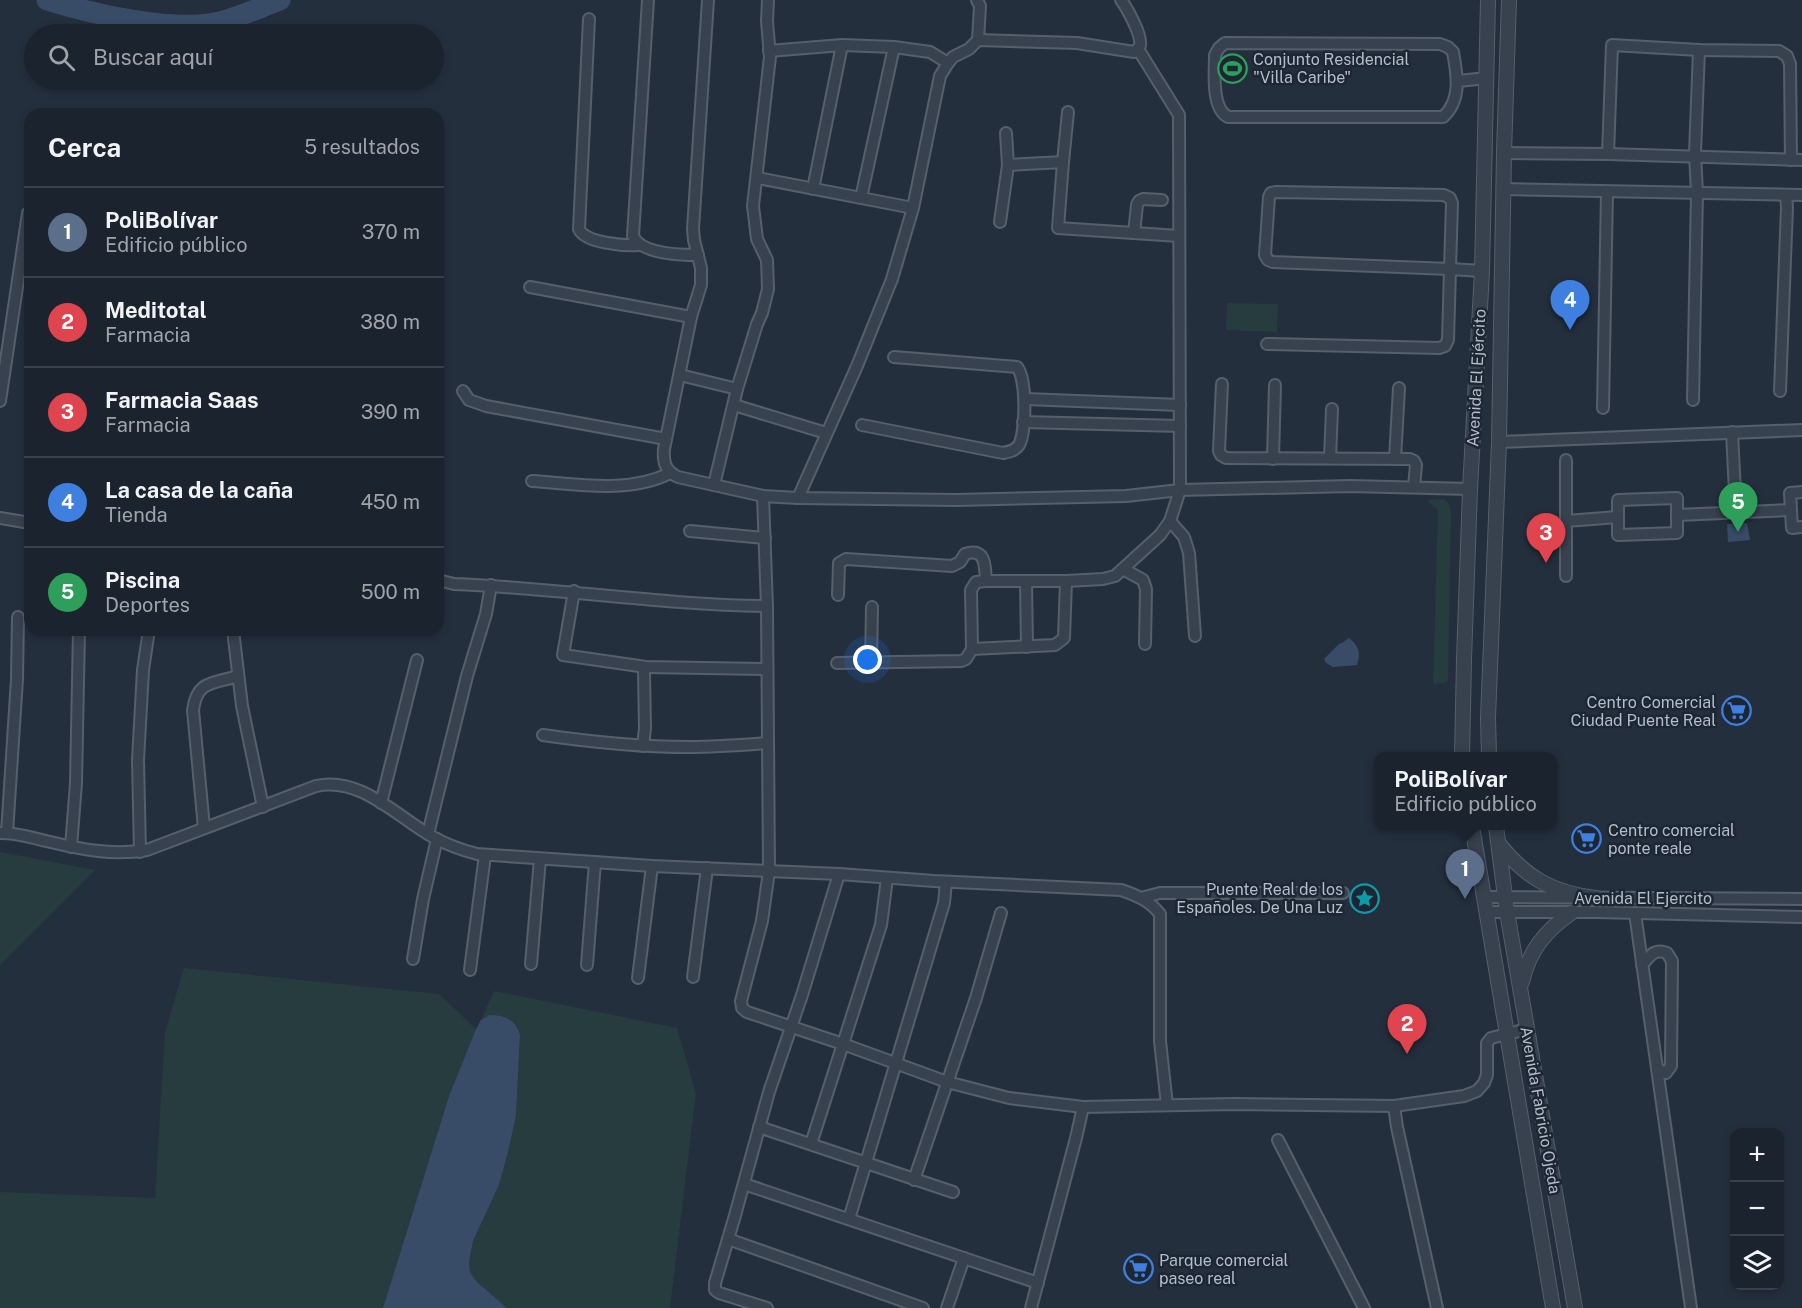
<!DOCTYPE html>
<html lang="es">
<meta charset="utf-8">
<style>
body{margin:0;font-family:"Public Sans",sans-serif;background:#242b36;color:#f1f3f6}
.controls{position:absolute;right:18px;bottom:18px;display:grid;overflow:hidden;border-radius:12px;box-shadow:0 3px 9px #0003}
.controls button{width:54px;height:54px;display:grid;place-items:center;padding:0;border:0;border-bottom:2px solid #39404a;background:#1b232e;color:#f1f3f6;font:30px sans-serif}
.you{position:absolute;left:868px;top:660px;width:21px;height:21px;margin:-15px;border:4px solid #fff;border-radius:50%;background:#1a73e8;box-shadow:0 0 0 9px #1a73e833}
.badge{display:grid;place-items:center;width:39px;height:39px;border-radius:50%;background:#bca0f2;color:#fff;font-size:20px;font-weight:700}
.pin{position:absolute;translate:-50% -50px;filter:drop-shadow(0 2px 3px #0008)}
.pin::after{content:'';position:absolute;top:32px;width:21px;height:18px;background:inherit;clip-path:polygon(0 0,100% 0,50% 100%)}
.popup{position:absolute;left:1374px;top:752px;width:183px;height:78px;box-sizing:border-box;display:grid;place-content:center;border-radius:12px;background:#1b232e;filter:drop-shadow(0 2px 4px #0005);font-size:20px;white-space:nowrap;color:#a0a4aa}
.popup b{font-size:22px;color:#f1f3f6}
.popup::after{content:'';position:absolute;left:50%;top:100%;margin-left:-12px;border:12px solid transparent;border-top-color:#1b232e}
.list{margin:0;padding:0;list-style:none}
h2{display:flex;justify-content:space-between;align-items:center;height:78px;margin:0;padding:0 24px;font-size:26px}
h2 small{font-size:20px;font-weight:400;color:#a0a4aa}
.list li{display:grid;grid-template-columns:39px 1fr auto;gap:18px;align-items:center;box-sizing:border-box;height:90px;padding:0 24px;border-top:2px solid #39404a}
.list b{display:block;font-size:22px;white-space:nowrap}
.list p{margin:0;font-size:20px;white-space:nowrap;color:#a0a4aa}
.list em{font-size:20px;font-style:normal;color:#a0a4aa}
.icon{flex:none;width:33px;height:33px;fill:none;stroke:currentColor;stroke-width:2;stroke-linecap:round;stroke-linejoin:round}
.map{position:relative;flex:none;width:1802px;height:1308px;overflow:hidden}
.search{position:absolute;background:#1b232e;box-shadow:0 3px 9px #0003;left:24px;top:24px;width:420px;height:66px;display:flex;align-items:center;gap:15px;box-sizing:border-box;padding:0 21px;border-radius:33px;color:#a0a4aa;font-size:22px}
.panel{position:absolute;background:#1b232e;box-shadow:0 3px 9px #0003;left:24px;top:108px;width:420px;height:528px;border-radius:18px}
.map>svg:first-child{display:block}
.green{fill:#263c3f}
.water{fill:#394c67}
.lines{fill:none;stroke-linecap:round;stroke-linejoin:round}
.river{stroke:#394c67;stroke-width:21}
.minor-casing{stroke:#565f6c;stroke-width:14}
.tertiary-casing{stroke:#565f6c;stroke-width:16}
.minor{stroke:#38414e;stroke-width:10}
.tertiary{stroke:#38414e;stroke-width:14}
.labels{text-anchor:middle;stroke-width:5;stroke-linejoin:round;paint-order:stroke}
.poi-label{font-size:16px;fill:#b4bcc9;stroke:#1d2633;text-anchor:start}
.street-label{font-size:16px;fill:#b4bcc9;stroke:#1d2633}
</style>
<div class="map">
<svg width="1802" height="1308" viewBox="0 0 1802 1308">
<rect width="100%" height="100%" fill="#242f3e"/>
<g class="green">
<path d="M1227,303L1278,304L1277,332L1226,330Z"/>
<path d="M1444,499L1449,504L1451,512L1448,681L1444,683L1433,684L1438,510L1427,500Z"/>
<path d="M0,852L95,870L0,965Z"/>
<path d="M184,968L439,994L476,1029L449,1096L383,1308H0V1192L155,1198L165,1032Z"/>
<path d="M494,991L677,1028L696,1093L670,1308H507L476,1281L470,1272L469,1262L473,1241L499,1185L508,1152L516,1116L520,1035L485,1017L481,1020Z"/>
</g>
<g class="water">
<path d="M1747,523L1750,540L1728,542L1727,524Z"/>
<path d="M1349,638C1359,646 1361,652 1357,665L1333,667L1326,663L1324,659L1339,644L1342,643Z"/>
<path d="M489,1015C504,1015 515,1019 520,1035L516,1116L508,1152L499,1185L473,1241L469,1262L470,1272L476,1281L507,1308H383L449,1096L476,1029L481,1020Z"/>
</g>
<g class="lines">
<path class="river" d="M47,0C92,14 175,33 220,22C240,17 261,7 280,0"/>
<defs>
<g id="minor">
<path d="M648,0L633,236C641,254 680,255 698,255"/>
<path d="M708,0L693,229L694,240L701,268V285L691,317L664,449C663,462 665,471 678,477L763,496L798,498L957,500L1126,496L1180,490L1350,486L1470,489"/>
<path d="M589,19L579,229C585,243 624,246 639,245"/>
<path d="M978,40L1077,43L1134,52C1137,50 1139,49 1140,45C1142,35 1127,8 1121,0"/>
<path d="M1225,43L1440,44L1448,47L1453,52C1457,74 1462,100 1443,117H1228C1211,108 1215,73 1215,55L1219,48Z"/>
<path d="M769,51L842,45L894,47L930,52L948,63"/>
<path d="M1458,81L1487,78"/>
<path d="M1504,153L1608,154L1802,160"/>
<path d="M1608,154L1612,45L1699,50L1779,51L1787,56L1790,64L1791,160"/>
<path d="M1063,162L1068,112"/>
<path d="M1008,165L1063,162L1058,228L1179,236"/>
<path d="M758,178L913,208"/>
<path d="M813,189L842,45"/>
<path d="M1503,189L1802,195"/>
<path d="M1277,192L1444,195L1450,198L1452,203L1450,269L1273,262L1268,260L1265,255L1269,197L1271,193Z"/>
<path d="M861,198L894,47"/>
<path d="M1000,222L1008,165L1006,133"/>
<path d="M1134,233L1137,205L1139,201L1143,199L1162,200"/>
<path d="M530,287L691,317"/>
<path d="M1267,344L1439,348L1445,346L1448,340L1450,269L1482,271"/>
<path d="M680,375L737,389"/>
<path d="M1222,384L1219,451L1221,455L1226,458L1410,459L1414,461L1416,465L1414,487"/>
<path d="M463,391L469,400L486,406L666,439"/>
<path d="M1780,391L1787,207L1786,195"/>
<path d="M1025,399L1180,405"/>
<path d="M1693,400L1697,193L1695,153L1699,50"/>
<path d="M0,401L28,213"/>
<path d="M734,405L826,433"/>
<path d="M1603,408L1607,192"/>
<path d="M1023,422L1180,426"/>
<path d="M862,425L1003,453C1009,452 1015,451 1019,445C1026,432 1027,379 1017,367L894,357"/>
<path d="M1732,432L1736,512"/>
<path d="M1499,442L1802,430"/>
<path d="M1330,458L1332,409"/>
<path d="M1273,459L1275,385"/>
<path d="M1395,459L1399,388"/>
<path d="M1566,460V576"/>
<path d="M532,481C577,484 629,494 670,473"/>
<path d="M714,485L737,389L757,324L762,313L768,289L767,260L757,239L753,206L770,57L767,21L768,0"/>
<path d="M1802,492L1790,493L1792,528L1802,527"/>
<path d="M763,496L767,606L769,871L762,921L741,1001L742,1008L747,1012L843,1044L947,1082L1009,1098L1083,1107L1234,1104L1394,1106L1464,1096L1477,1091L1484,1083L1487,1075V1043L1491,1038L1527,1029"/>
<path d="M798,498L857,366L892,279L913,208L940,76L948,63L953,57L969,49L978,40L980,6L977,0"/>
<path d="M1677,498V533L1618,535V500Z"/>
<path d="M1677,515L1791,510"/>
<path d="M0,518L30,523"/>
<path d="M1170,521L1184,537L1189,553L1195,636"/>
<path d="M1566,521L1618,517"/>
<path d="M690,531L765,538"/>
<path d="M1123,569L1143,580L1146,589L1145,644"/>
<path d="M438,580L454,584C558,588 662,605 767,606"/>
<path d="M1026,581L1027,647"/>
<path d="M574,591L563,655L646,667L767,669"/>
<path d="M838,595L839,563L846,559L952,566L960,562L965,554C986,547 985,566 986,581"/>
<path d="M233,630L242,706L263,807"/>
<path d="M972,649L1055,645L1064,638L1066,581"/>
<path d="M837,663L961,661L966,659L972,649L971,590L976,582L986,581H1066L1103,579L1115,576L1160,535L1170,521L1180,490L1179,115L1138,49"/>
<path d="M871,663L872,607"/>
<path d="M543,735C591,742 640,747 689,747C715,747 741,745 767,743"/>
<path d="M643,746L645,728L644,672L646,667"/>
<path d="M381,803L417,660"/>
<path d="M204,828L193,710C197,680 213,684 238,676"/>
<path d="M0,833C18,833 29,837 46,841C80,849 112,856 147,850L316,786C361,776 397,817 433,837C447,845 462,850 477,854L652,866L839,874L934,881L1121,890C1136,895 1150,901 1160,914V1041L1167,1105"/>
<path d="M7,833L17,679L18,617"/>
<path d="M428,834L467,676L486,614L491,585"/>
<path d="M71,847L76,783L79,630"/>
<path d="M140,852L138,760L143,670L149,630"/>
<path d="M1484,897L1802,899"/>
<path d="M1141,898L1160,893H1343"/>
<path d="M1487,912H1597L1802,917"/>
<path d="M1635,913L1691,1308"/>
<path d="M413,959L423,899L437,839"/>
<path d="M531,964L540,859"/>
<path d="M587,965L595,862"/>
<path d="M1642,965C1650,956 1654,948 1667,953L1672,961L1671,1066L1666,1073L1657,1069"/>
<path d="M470,970L485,855"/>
<path d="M693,977L707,868"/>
<path d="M638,978L652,866"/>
<path d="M1394,1106L1397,1127L1437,1308"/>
<path d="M759,1127L953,1192"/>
<path d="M1278,1140L1364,1308"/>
<path d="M811,1144L881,925L887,878"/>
<path d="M914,1180L976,998L1001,913"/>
<path d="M744,1184L1038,1283"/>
<path d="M849,1219L944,903L946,882"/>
<path d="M728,1239L923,1308"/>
<path d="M767,1308L719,1293L715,1290V1283L734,1219L769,1092L802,995L839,874"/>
<path d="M947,1308L964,1258"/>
<path d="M1031,1308L1076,1138L1083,1107"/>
</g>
<g id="tertiary">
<path d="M1462,756L1464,660L1470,489L1482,271L1488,0"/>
<path d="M1489,756L1488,718L1499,442L1504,153L1509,0"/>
<path d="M1472,826L1553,1308"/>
<path d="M1496,826L1507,912L1575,1308"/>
<path d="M1499,844C1526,878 1553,893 1596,898"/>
<path d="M1522,982C1529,951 1545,931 1571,913"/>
</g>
</defs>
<use href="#minor" class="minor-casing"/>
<use href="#tertiary" class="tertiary-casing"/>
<use href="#minor" class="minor"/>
<use href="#tertiary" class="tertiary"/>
</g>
<defs>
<symbol id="stadium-ring" viewBox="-11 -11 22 22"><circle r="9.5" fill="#1d2633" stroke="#2e9e5b" stroke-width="1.5"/><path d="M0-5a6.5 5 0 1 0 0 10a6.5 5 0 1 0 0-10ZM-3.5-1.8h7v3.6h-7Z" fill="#2e9e5b"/></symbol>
<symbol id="supermarket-ring" viewBox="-11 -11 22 22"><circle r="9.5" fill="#1d2633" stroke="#3f7fe0" stroke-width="1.5"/><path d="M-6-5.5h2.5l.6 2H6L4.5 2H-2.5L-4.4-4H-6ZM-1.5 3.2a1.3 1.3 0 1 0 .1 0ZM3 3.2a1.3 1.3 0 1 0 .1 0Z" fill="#3f7fe0"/></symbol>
<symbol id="sight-ring" viewBox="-11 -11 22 22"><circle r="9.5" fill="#1d2633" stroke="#0f9aa8" stroke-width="1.5"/><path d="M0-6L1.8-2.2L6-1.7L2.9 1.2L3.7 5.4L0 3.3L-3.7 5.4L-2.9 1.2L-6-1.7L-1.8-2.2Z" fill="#0f9aa8"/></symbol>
</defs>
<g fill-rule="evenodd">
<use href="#stadium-ring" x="1216" y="52" width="33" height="33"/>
<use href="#supermarket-ring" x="1720" y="694" width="33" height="33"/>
<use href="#supermarket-ring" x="1570" y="822" width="33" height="33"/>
<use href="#sight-ring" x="1348" y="882" width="33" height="33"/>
<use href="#supermarket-ring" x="1122" y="1252" width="33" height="33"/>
</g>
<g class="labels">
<g class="poi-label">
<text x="1253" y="65">Conjunto Residencial<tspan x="1253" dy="18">"Villa Caribe"</tspan></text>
<text x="1716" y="708" text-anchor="end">Centro Comercial<tspan x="1716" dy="18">Ciudad Puente Real</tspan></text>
<text x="1608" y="836">Centro comercial<tspan x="1608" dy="18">ponte reale</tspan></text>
<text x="1343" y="895" text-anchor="end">Puente Real de los<tspan x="1343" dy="18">Españoles. De Una Luz</tspan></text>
<text x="1159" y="1266">Parque comercial<tspan x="1159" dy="18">paseo real</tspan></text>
</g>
<g class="street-label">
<text transform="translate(1476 378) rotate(-87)" y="6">Avenida El Ejército</text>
<text x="1643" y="904">Avenida El Ejercito</text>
<text transform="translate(1541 1110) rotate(80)" y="6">Avenida Fabricio Ojeda</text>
</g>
</g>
</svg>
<div class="controls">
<button>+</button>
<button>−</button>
<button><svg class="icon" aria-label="layers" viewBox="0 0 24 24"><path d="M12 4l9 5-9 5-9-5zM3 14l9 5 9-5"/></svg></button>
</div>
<div class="you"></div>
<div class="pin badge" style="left:1465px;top:899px;background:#5c6f8a">1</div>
<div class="popup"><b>PoliBolívar</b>Edificio público</div>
<div class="pin badge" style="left:1407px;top:1054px;background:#e0444e">2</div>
<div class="pin badge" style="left:1546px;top:563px;background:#e0444e">3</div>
<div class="pin badge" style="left:1570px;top:330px;background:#3f7fe0">4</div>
<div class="pin badge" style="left:1738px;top:532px;background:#2e9e5b">5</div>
<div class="search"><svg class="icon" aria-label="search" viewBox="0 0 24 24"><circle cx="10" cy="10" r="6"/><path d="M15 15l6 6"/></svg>Buscar aquí</div>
<section class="panel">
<h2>Cerca<small>5 resultados</small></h2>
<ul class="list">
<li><span class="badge" style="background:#5c6f8a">1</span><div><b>PoliBolívar</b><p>Edificio público</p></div><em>370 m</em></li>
<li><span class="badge" style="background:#e0444e">2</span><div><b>Meditotal</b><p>Farmacia</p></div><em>380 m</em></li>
<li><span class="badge" style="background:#e0444e">3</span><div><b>Farmacia Saas</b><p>Farmacia</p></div><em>390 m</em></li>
<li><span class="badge" style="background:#3f7fe0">4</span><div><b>La casa de la caña</b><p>Tienda</p></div><em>450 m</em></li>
<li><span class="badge" style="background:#2e9e5b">5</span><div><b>Piscina</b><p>Deportes</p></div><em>500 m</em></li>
</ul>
</section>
</div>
